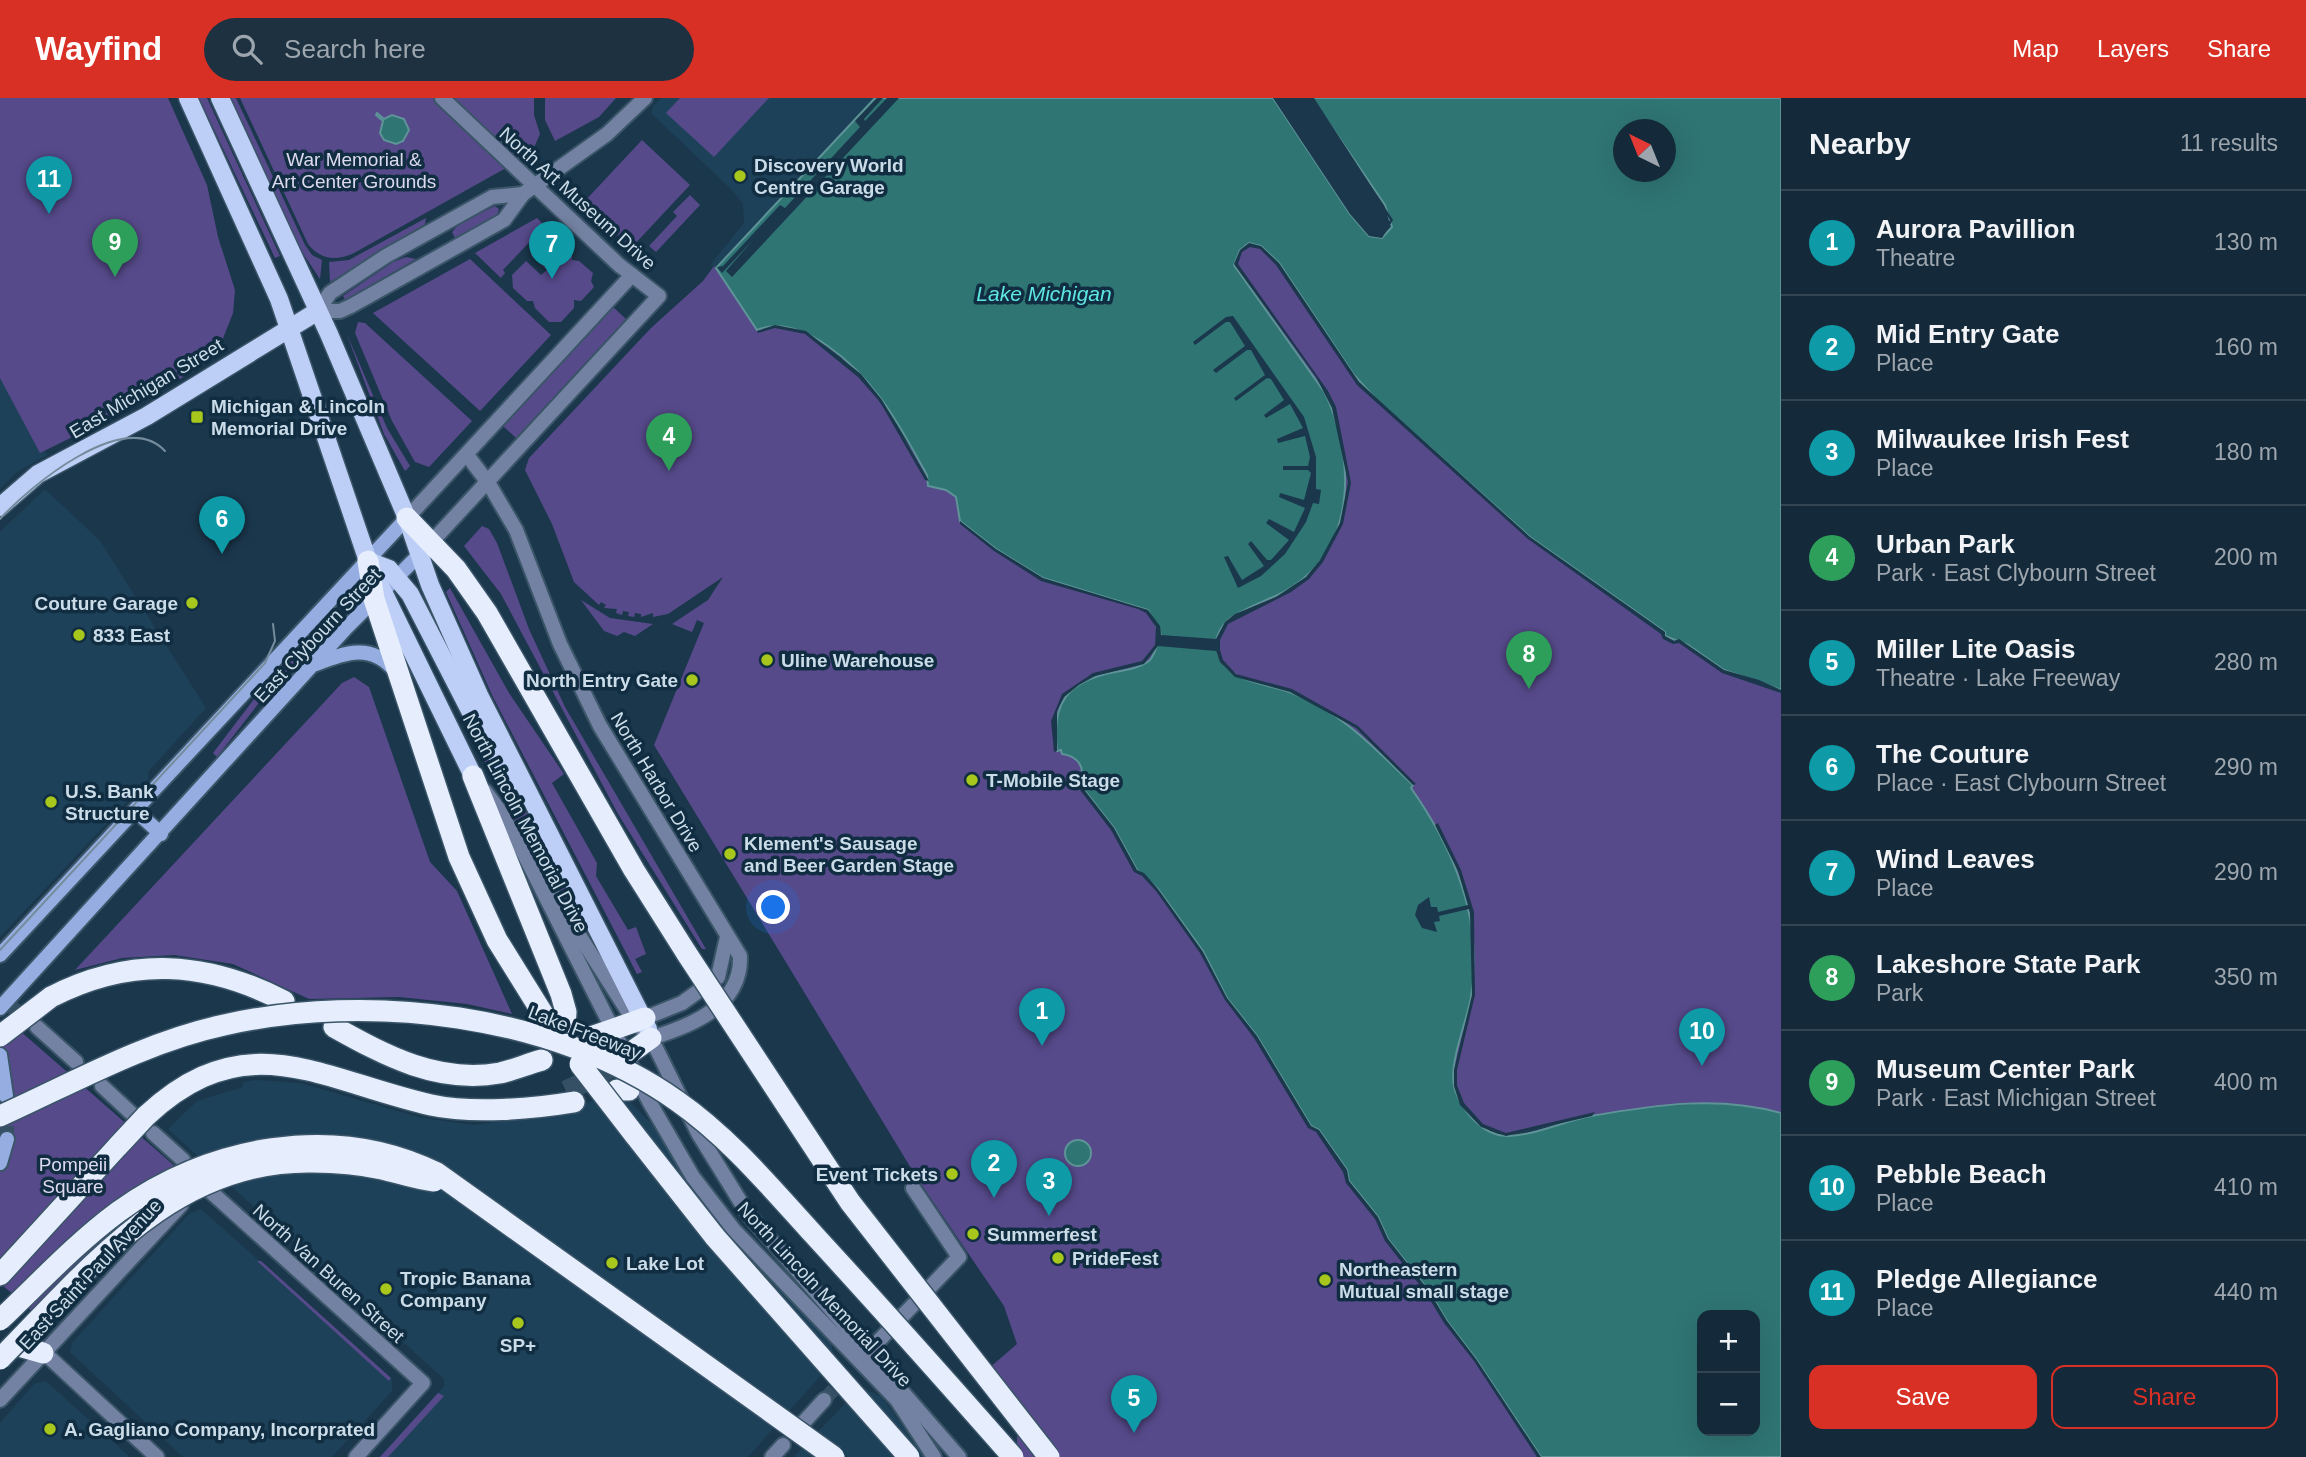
<!DOCTYPE html>
<meta charset="utf-8">
<style>
body{margin:0;font-family:Arial,sans-serif;background:#1d3141;color:#f1f3f6}
.controls{position:absolute;right:21px;bottom:21px;display:grid;overflow:hidden;border-radius:14px;box-shadow:0 7px 28px #0002}
.controls button{width:63px;height:63px;display:grid;place-items:center;padding:0;border:0;border-bottom:2px solid #334553;background:#142939;color:#f1f3f6;font:35px sans-serif}
.compass{position:absolute;left:1613px;top:21px;width:63px;height:63px;border-radius:50%;background:#142939;box-shadow:0 7px 28px #0002;rotate:317deg}
.you{position:absolute;left:774px;top:810px;width:24px;height:24px;margin:-18px;border:5px solid #fff;border-radius:50%;background:#1a73e8;box-shadow:0 0 0 10px #1a73e833}
.badge{display:grid;place-items:center;width:46px;height:46px;border-radius:50%;background:#d93025;color:#fff;font-size:23px;font-weight:700}
.pin{position:absolute;translate:-50% -58px;filter:drop-shadow(0 2px 4px #0008)}
.pin::after{content:'';position:absolute;top:37px;width:24px;height:21px;background:inherit;clip-path:polygon(0 0,100% 0,50% 100%)}
.list{margin:0;padding:0;list-style:none}
h2{display:flex;justify-content:space-between;align-items:center;height:91px;margin:0;padding:0 28px;font-size:30px}
h2 small{font-size:23px;font-weight:400;color:#9da6ae}
.list li{display:grid;grid-template-columns:46px 1fr auto;gap:21px;align-items:center;box-sizing:border-box;height:105px;padding:0 28px;border-top:2px solid #334553}
.list b{display:block;font-size:26px;white-space:nowrap}
.list p{margin:0;font-size:23px;white-space:nowrap;color:#9da6ae}
.list em{font-size:23px;font-style:normal;color:#9da6ae}
.actions{display:flex;gap:14px;padding:21px 28px}
.actions a{flex:1;padding:16px 0;border:2px solid #d93025;border-radius:14px;text-align:center;font-size:24px;color:#d93025}
.actions .main{background:#d93025;color:#fff}
.icon{flex:none;width:38px;height:38px;fill:none;stroke:currentColor;stroke-width:2;stroke-linecap:round;stroke-linejoin:round}
.map{position:relative;flex:none;width:1781px;height:1359px;overflow:hidden}
header{display:flex;align-items:center;gap:42px;box-sizing:border-box;height:98px;padding:0 35px;background:#d93025;color:#fff}
header strong{font-size:33px}
nav{display:flex;gap:38px;margin-inline-start:auto;font-size:24px}
.search{width:490px;height:63px;background:#1d3141;display:flex;align-items:center;gap:18px;box-sizing:border-box;padding:0 24px;border-radius:38px;color:#9da6ae;font-size:26px}
main{display:flex}
aside{flex:1;background:#142939}
.map>svg:first-child{display:block}
.built{fill:#1e415a}
.green{fill:#574a8b}
.water{fill:#2f7574;stroke:#5e9497;stroke-width:2;fill-rule:evenodd}
.pier{fill:#1b374c}
.lines{fill:none;stroke-linecap:round;stroke-linejoin:round}
.tertiary-tunnel{stroke:#355064;stroke-width:14;stroke-dasharray:14 7;stroke-linecap:butt}
.secondary-tunnel{stroke:#355064;stroke-width:14;stroke-dasharray:14 7;stroke-linecap:butt}
.motorway-tunnel{stroke:#355064;stroke-width:21;stroke-dasharray:21 10;stroke-linecap:butt}
.pedestrian-casing{stroke:#3b5568;stroke-width:18}
.minor-casing{stroke:#3b5568;stroke-width:18}
.tertiary-casing{stroke:#3b5568;stroke-width:18}
.secondary-casing{stroke:#3b5568;stroke-width:18}
.primary-casing{stroke:#3b5568;stroke-width:21}
.motorway-casing{stroke:#3b5568;stroke-width:24}
.pedestrian{stroke:#7382a2;stroke-width:14}
.minor{stroke:#7382a2;stroke-width:14}
.tertiary{stroke:#7382a2;stroke-width:14}
.secondary{stroke:#96ade1;stroke-width:14}
.primary{stroke:#bdcff7;stroke-width:18}
.motorway{stroke:#e6eefe;stroke-width:21}
.tram{stroke:#758c9d;stroke-width:2}
.motorway-bridge-casing{stroke:#3b5568;stroke-width:24;stroke-linecap:butt}
.motorway-bridge{stroke:#e6eefe;stroke-width:21}
.poi-dot{fill:#a8c71c;stroke:#112d41;stroke-width:2.5}
.labels{text-anchor:middle;stroke-width:7;stroke-linejoin:round;paint-order:stroke}
.park-label{font-size:19px;fill:#dddaf0;stroke:#112d41}
.poi-label{font-size:19px;font-weight:bold;fill:#cbdce9;stroke:#112d41;text-anchor:start}
.street-label{font-size:19px;fill:#cbdce9;stroke:#112d41}
.water-label{font-size:21px;font-style:italic;fill:#5ee6e3;stroke:#112d41}
</style>
<header>
<strong>Wayfind</strong>
<div class="search"><svg class="icon" aria-label="search" viewBox="0 0 24 24"><circle cx="10" cy="10" r="6"/><path d="M15 15l6 6"/></svg>Search here</div>
<nav><a>Map</a><a>Layers</a><a>Share</a></nav>
</header>
<main>
<div class="map">
<svg width="1781" height="1359" viewBox="0 0 1781 1359">
<rect width="100%" height="100%" fill="#1b374c"/>
<g class="built">
<path d="M661,0H875L716,170L711,166L744,125L743,106L733,93L652,16V10Z"/>
<path d="M0,273L47,357L17,374L0,391Z"/>
<path d="M45,391L100,443L206,610L148,674L149,680L0,839V434Z"/>
<path d="M256,982L300,985L422,1020L474,1027L518,1021L593,1003L622,1001L631,1005L653,1027L687,1082L733,1140L831,1244L834,1258L831,1266L748,1359H380L444,1288V1281L168,1031L197,1003L243,989V984Z"/>
<path d="M201,1111L392,1281V1293L332,1359H183L70,1254L72,1245L189,1116Z"/>
<path d="M44,1283L48,1285L130,1359H0V1325L34,1286Z"/>
<path d="M861,1289L882,1299L924,1359H794Z"/>
</g>
<g class="green">
<path d="M0,0H168L207,87L218,139L235,192L233,215L218,253L209,263L141,305L40,355L0,280Z"/>
<path d="M199,0H207L280,158L275,160Z"/>
<path d="M229,0H236L305,147L312,157L322,162L320,181L298,148Z"/>
<path d="M240,0H534V17L540,36L531,56L354,155C337,163 320,162 308,146Z"/>
<path d="M545,0H616L599,19L555,43L545,22Z"/>
<path d="M680,0H769L714,59L666,15Z"/>
<path d="M642,42L690,87L631,150L583,105Z"/>
<path d="M690,97L700,107L656,154L649,148L677,118L673,114Z"/>
<path d="M495,108L499,111L497,117L455,140L452,134L460,125Z"/>
<path d="M426,120L425,126L330,184L329,164L349,162Z"/>
<path d="M537,120L547,130L542,135L540,133L503,172L505,175L501,180L475,155Z"/>
<path d="M545,142L552,145L557,142L572,155V162L579,163L593,175L591,183L594,189L581,203L574,202V210L561,224H549L535,210L533,203H527L513,190L512,177L526,163L541,177L547,172L531,157Z"/>
<path d="M1249,145L1261,148L1665,534L1781,592V1015L1771,1012L1592,1018L1506,1038L1473,1023L1454,988L1445,744L1410,689L1412,687L1235,579L1058,653L1061,651L1062,656C1079,658 1086,670 1079,685L1158,791L1541,1359H1017V1305L988,1271L1017,1246L1004,1208L917,1080L654,647L704,525L697,522L692,534L672,526L708,502L723,479L668,516L653,519V515L641,519V516L635,515L634,519L628,518L629,514L623,513L622,517L616,515L617,511L604,510L606,507L601,504L599,507L574,484L552,426L525,372L529,360L651,230L703,183L714,168L766,229L806,233L861,276L912,352L927,377L928,388L946,392L956,399L960,423L1284,237L1234,166L1240,152Z"/>
<path d="M406,159L416,161L345,202L343,198L393,164Z"/>
<path d="M470,161L551,237L480,313L373,215Z"/>
<path d="M613,209L626,221L516,340L503,328Z"/>
<path d="M358,224L365,225L472,323L429,369L415,364L392,323L355,235Z"/>
<path d="M346,234L387,330L410,368L405,373L384,336Z"/>
<path d="M482,428L489,431L497,445L529,531L565,609L706,851H702L618,716L501,496L464,448Z"/>
<path d="M450,490L509,595L564,676L552,685L597,765L596,778L628,832L636,829L646,856L635,861L642,874L637,876L493,599L446,494Z"/>
<path d="M581,502L610,520L653,526L635,538L624,534L617,538L604,533Z"/>
<path d="M420,531L486,656L530,720L591,839L589,840L520,734L418,532Z"/>
<path d="M293,557L298,561L265,597L217,659L213,655L264,588Z"/>
<path d="M354,579L369,589L430,764L457,793L512,916L467,906L399,899L309,901L233,866L174,857L122,860L75,872L342,585Z"/>
<path d="M0,929L19,932L178,1071L40,1220L0,1185Z"/>
<path d="M257,1163H261L391,1280L389,1283Z"/>
<path d="M438,1295L444,1298L388,1359H380Z"/>
</g>
<g class="water">
<path d="M875,0H1273L1350,116L1369,138L1382,140L1392,129L1385,107L1312,0H1781V592L1724,572L1688,547L1665,538V534L1530,439L1376,301L1354,277L1279,165L1261,148L1249,145L1240,152L1234,167L1325,295C1352,352 1358,436 1303,481C1280,500 1257,503 1234,518C1223,524 1212,541 1217,554C1228,586 1264,584 1292,595C1343,615 1374,650 1413,687L1411,690C1454,751 1484,822 1471,899C1467,924 1447,968 1455,992C1462,1013 1484,1039 1508,1038C1536,1037 1564,1023 1591,1018C1655,1007 1718,997 1781,1015V1359H1541L1476,1261L1447,1223L1429,1193L1388,1141L1378,1119L1349,1083L1347,1072L1319,1032L1311,1028L1257,938L1227,900L1203,853L1158,791L1137,772L1114,730L1079,685C1087,670 1078,658 1062,656L1061,652L1057,653C1051,605 1067,583 1115,574C1126,572 1141,570 1150,562C1155,556 1158,544 1161,537L1148,512L1043,480L996,451L960,423L956,399L946,392L928,388L927,377C913,352 899,325 882,302C857,268 802,214 757,232L716,170ZM1624,32H1666V74H1624ZM1702,1217H1755V1333H1702Z"/>
<path d="M377,15L384,21L392,17L404,21L409,32L403,43L396,46L384,42L380,35L383,23L376,17Z"/>
<circle cx="1078" cy="1055" r="13"/>
</g>
<g class="pier">
<path d="M877,0H883L864,21L865,23L887,0H899L732,179L726,173L753,142L722,175L717,169L723,168L780,107L785,110L860,29L855,23Z"/>
<path d="M1273,0H1277L1353,113L1371,135L1381,137L1390,122L1309,0H1314L1393,122L1382,140L1369,138L1350,116Z"/>
<path d="M1249,145L1261,148L1279,165L1359,284L1530,439L1665,534V538L1674,543L1679,541L1724,572L1759,582L1781,592V595L1722,575L1679,545L1673,546L1663,541L1661,536L1528,441L1357,287L1276,167L1260,151L1250,149L1242,154L1238,166L1328,293L1336,309L1351,385L1343,426L1323,464L1309,481L1291,494L1228,526L1220,542V552L1223,562L1236,576L1292,591L1358,628L1416,686L1413,687L1356,630L1290,594L1235,579L1220,564L1216,553L1158,548L1144,566L1095,578L1079,587L1064,599L1057,613V653L1054,654L1051,623L1062,596L1093,575L1142,563L1155,547L1156,529L1146,515L1138,511L1041,483L994,453L960,426V423L996,451L1043,480L1148,512L1160,528L1161,537L1216,541L1225,524L1235,516L1276,499L1306,479L1320,462L1340,425L1348,384L1332,310L1316,279L1234,166L1240,152Z"/>
<path d="M1233,218L1304,319L1316,359V391L1321,392L1319,406L1313,405L1306,424L1285,456L1261,478L1238,490L1224,459L1228,458L1242,482L1264,468L1248,446L1251,443L1267,462H1271L1289,442L1266,425L1269,421L1294,434L1305,410L1279,399L1280,395L1304,402L1311,375L1308,372H1283V368H1308L1310,359L1305,338L1278,345L1277,341L1303,330L1290,306L1266,320L1264,317L1284,302L1271,281L1267,280L1236,303L1234,300L1265,277L1251,252H1247L1216,275L1213,272L1245,248L1230,224H1226L1195,247L1193,244L1226,219Z"/>
<path d="M775,227L806,233L861,276L882,302L929,383L925,382L880,304L858,279L805,236L775,230L758,235L757,233Z"/>
<path d="M1082,689L1114,730L1137,772L1144,775L1158,791L1203,854L1227,900L1257,938L1311,1028L1319,1032L1347,1072L1349,1083L1378,1119L1388,1141L1429,1193L1447,1223L1476,1261L1541,1359H1537L1474,1263L1444,1225L1426,1195L1385,1143L1375,1121L1346,1085L1343,1074L1316,1034L1308,1030L1254,940L1225,902L1200,855L1156,793L1142,778L1134,774L1111,732L1080,692Z"/>
<path d="M1438,725L1461,772L1474,814L1475,897L1457,972V987L1464,1005L1483,1026L1506,1035L1595,1014L1592,1018L1506,1038L1481,1029L1460,1007L1454,988V972L1472,897L1470,815L1469,811L1439,818L1440,823L1434,824L1437,834L1422,830L1415,817L1418,807L1429,799L1431,809H1437L1438,814L1468,807L1458,773L1435,727Z"/>
</g>
<g class="lines">
<g class="tertiary-tunnel">
<path d="M11,908L30,924"/>
<path d="M824,1302L847,1277"/>
</g>
<path class="secondary-tunnel" d="M7,1007V1041"/>
<path class="motorway-tunnel" d="M566,993L597,978L625,959"/>
<defs>
<path id="pedestrian" d="M868,1254L959,1159L913,1090"/>
<g id="minor">
<path d="M318,213H340L351,208L504,122L523,96L607,36L645,0"/>
<path d="M318,213L330,195L386,158L492,99L523,96"/>
<path d="M467,357L489,386L516,432L560,546L600,628L740,858C742,908 691,928 651,940"/>
<path d="M407,420L632,177"/>
<path d="M425,451L659,198L619,167L442,0"/>
<path d="M645,920L682,905L718,879L727,839"/>
</g>
<g id="tertiary">
<path d="M485,693L499,712L523,754L650,1005L693,1079L734,1132L897,1302L934,1359"/>
<path d="M552,795L634,923L651,940L698,1035L748,1116L959,1359"/>
<path d="M37,929L76,964"/>
<path d="M102,988L131,1015"/>
<path d="M153,1035L183,1062"/>
<path d="M210,1093L423,1285L356,1359"/>
<path d="M37,1248L157,1359"/>
<path d="M0,1302L181,1107"/>
<path d="M803,1325L824,1302"/>
<path d="M772,1359L783,1347"/>
</g>
<g id="secondary">
<path d="M316,566C346,554 372,545 395,573"/>
<path d="M136,713L161,736"/>
<path d="M0,857L407,420"/>
<path d="M0,910L346,530L419,457"/>
<path d="M0,957L6,998"/>
<path d="M0,1065L7,1041"/>
</g>
<g id="primary">
<path d="M188,0L279,201L368,463L473,678"/>
<path d="M220,0L329,236L407,420L430,487L479,597L648,931"/>
<path d="M0,409L38,376L147,318L318,213"/>
<path d="M368,463L389,471L410,496L481,634L514,683"/>
</g>
<g id="motorway">
<path d="M407,420L456,471L487,515L634,772L687,856"/>
<path d="M368,463L374,501L459,759L497,842L548,924"/>
<path d="M473,678L561,896L566,914L565,928"/>
<path d="M51,899C131,858 206,863 284,903"/>
<path d="M334,929C386,958 438,986 500,975C514,972 527,966 542,962"/>
<path d="M591,939L645,920"/>
<path d="M627,957L651,940"/>
<path d="M617,992H629"/>
<path d="M146,1018C247,924 320,982 431,1007C472,1016 532,1011 574,1004"/>
<path d="M634,1036L715,1139"/>
<path d="M0,1177L118,1048"/>
<path d="M22,1249L43,1255"/>
</g>
</defs>
<use href="#pedestrian" class="pedestrian-casing"/>
<use href="#minor" class="minor-casing"/>
<use href="#tertiary" class="tertiary-casing"/>
<use href="#secondary" class="secondary-casing"/>
<use href="#primary" class="primary-casing"/>
<use href="#motorway" class="motorway-casing"/>
<use href="#pedestrian" class="pedestrian"/>
<use href="#minor" class="minor"/>
<use href="#tertiary" class="tertiary"/>
<use href="#secondary" class="secondary"/>
<use href="#primary" class="primary"/>
<use href="#motorway" class="motorway"/>
<g class="tram">
<path d="M0,421C29,389 124,309 165,353"/>
<path d="M0,852L265,565L275,543L273,526"/>
</g>
<defs>
<g id="motorway-bridge">
<path d="M687,856L850,1104L1049,1359"/>
<path d="M0,938L51,899"/>
<path d="M580,966L634,1036"/>
<path d="M0,1018C73,985 145,944 224,927C369,894 554,916 677,1003C730,1040 772,1091 815,1138C882,1211 948,1285 1013,1359"/>
<path d="M118,1048L146,1018"/>
<path d="M715,1139L909,1359"/>
<path d="M0,1222C38,1186 76,1145 118,1114C208,1048 334,1024 437,1075L834,1359"/>
<path d="M0,1261C89,1171 174,1061 313,1064C337,1064 359,1066 382,1071C399,1075 416,1081 434,1083"/>
</g>
</defs>
<use href="#motorway-bridge" class="motorway-bridge-casing"/>
<use href="#motorway-bridge" class="motorway-bridge"/>
</g>
<g class="poi-dot">
<circle cx="740" cy="78" r="7"/>
<rect x="190" y="312" width="14" height="14" rx="3.5"/>
<circle cx="192" cy="505" r="7"/>
<circle cx="79" cy="537" r="7"/>
<circle cx="767" cy="562" r="7"/>
<circle cx="692" cy="582" r="7"/>
<circle cx="972" cy="682" r="7"/>
<circle cx="51" cy="704" r="7"/>
<circle cx="730" cy="756" r="7"/>
<circle cx="952" cy="1076" r="7"/>
<circle cx="973" cy="1136" r="7"/>
<circle cx="1058" cy="1160" r="7"/>
<circle cx="612" cy="1165" r="7"/>
<circle cx="1325" cy="1182" r="7"/>
<circle cx="386" cy="1191" r="7"/>
<circle cx="518" cy="1225" r="7"/>
<circle cx="50" cy="1331" r="7"/>
</g>
<g class="labels">
<g class="park-label">
<text x="354" y="68">War Memorial &amp;<tspan x="354" dy="22">Art Center Grounds</tspan></text>
<text x="73" y="1073">Pompeii<tspan x="73" dy="22">Square</tspan></text>
</g>
<g class="poi-label">
<text x="754" y="74">Discovery World<tspan x="754" dy="22">Centre Garage</tspan></text>
<text x="211" y="315">Michigan &amp; Lincoln<tspan x="211" dy="22">Memorial Drive</tspan></text>
<text x="178" y="512" text-anchor="end">Couture Garage</text>
<text x="93" y="544">833 East</text>
<text x="781" y="569">Uline Warehouse</text>
<text x="678" y="589" text-anchor="end">North Entry Gate</text>
<text x="986" y="689">T-Mobile Stage</text>
<text x="65" y="700">U.S. Bank<tspan x="65" dy="22">Structure</tspan></text>
<text x="744" y="752">Klement's Sausage<tspan x="744" dy="22">and Beer Garden Stage</tspan></text>
<text x="938" y="1083" text-anchor="end">Event Tickets</text>
<text x="987" y="1143">Summerfest</text>
<text x="1072" y="1167">PrideFest</text>
<text x="626" y="1172">Lake Lot</text>
<text x="1339" y="1178">Northeastern<tspan x="1339" dy="22">Mutual small stage</tspan></text>
<text x="400" y="1187">Tropic Banana<tspan x="400" dy="22">Company</tspan></text>
<text x="518" y="1254" text-anchor="middle">SP+</text>
<text x="64" y="1338">A. Gagliano Company, Incorprated</text>
</g>
<g class="street-label">
<text transform="translate(578 100) rotate(42)" y="7">North Art Museum Drive</text>
<text transform="translate(146 290) rotate(-31)" y="7">East Michigan Street</text>
<text transform="translate(317 537) rotate(-47)" y="7">East Clybourn Street</text>
<text transform="translate(657 684) rotate(59)" y="7">North Harbor Drive</text>
<text transform="translate(526 725) rotate(62)" y="7">North Lincoln Memorial Drive</text>
<text transform="translate(585 934) rotate(21)" y="7">Lake Freeway</text>
<text transform="translate(329 1175) rotate(42)" y="7">North Van Buren Street</text>
<text transform="translate(90 1176) rotate(-47)" y="7">East Saint Paul Avenue</text>
<text transform="translate(825 1196) rotate(47)" y="7">North Lincoln Memorial Drive</text>
</g>
<g class="water-label">
<text x="1044" y="203">Lake Michigan</text>
</g>
</g>
</svg>
<div class="controls">
<button>+</button>
<button>−</button>
</div>
<svg class="compass" viewBox="-18 -18 36 36"><path d="M0-13l5 13h-10z" fill="#e53935"/><path d="M0 13l5-13h-10z" fill="#9da6ae"/></svg>
<div class="you"></div>
<div class="pin badge" style="left:1042px;top:948px;background:#0f9aa8">1</div>
<div class="pin badge" style="left:994px;top:1100px;background:#0f9aa8">2</div>
<div class="pin badge" style="left:1049px;top:1118px;background:#0f9aa8">3</div>
<div class="pin badge" style="left:669px;top:373px;background:#2e9e5b">4</div>
<div class="pin badge" style="left:1134px;top:1335px;background:#0f9aa8">5</div>
<div class="pin badge" style="left:222px;top:456px;background:#0f9aa8">6</div>
<div class="pin badge" style="left:552px;top:181px;background:#0f9aa8">7</div>
<div class="pin badge" style="left:1529px;top:591px;background:#2e9e5b">8</div>
<div class="pin badge" style="left:115px;top:179px;background:#2e9e5b">9</div>
<div class="pin badge" style="left:1702px;top:968px;background:#0f9aa8">10</div>
<div class="pin badge" style="left:49px;top:116px;background:#0f9aa8">11</div>
</div>
<aside>
<h2>Nearby<small>11 results</small></h2>
<ul class="list">
<li><span class="badge" style="background:#0f9aa8">1</span><div><b>Aurora Pavillion</b><p>Theatre</p></div><em>130 m</em></li>
<li><span class="badge" style="background:#0f9aa8">2</span><div><b>Mid Entry Gate</b><p>Place</p></div><em>160 m</em></li>
<li><span class="badge" style="background:#0f9aa8">3</span><div><b>Milwaukee Irish Fest</b><p>Place</p></div><em>180 m</em></li>
<li><span class="badge" style="background:#2e9e5b">4</span><div><b>Urban Park</b><p>Park · East Clybourn Street</p></div><em>200 m</em></li>
<li><span class="badge" style="background:#0f9aa8">5</span><div><b>Miller Lite Oasis</b><p>Theatre · Lake Freeway</p></div><em>280 m</em></li>
<li><span class="badge" style="background:#0f9aa8">6</span><div><b>The Couture</b><p>Place · East Clybourn Street</p></div><em>290 m</em></li>
<li><span class="badge" style="background:#0f9aa8">7</span><div><b>Wind Leaves</b><p>Place</p></div><em>290 m</em></li>
<li><span class="badge" style="background:#2e9e5b">8</span><div><b>Lakeshore State Park</b><p>Park</p></div><em>350 m</em></li>
<li><span class="badge" style="background:#2e9e5b">9</span><div><b>Museum Center Park</b><p>Park · East Michigan Street</p></div><em>400 m</em></li>
<li><span class="badge" style="background:#0f9aa8">10</span><div><b>Pebble Beach</b><p>Place</p></div><em>410 m</em></li>
<li><span class="badge" style="background:#0f9aa8">11</span><div><b>Pledge Allegiance</b><p>Place</p></div><em>440 m</em></li>
</ul>
<div class="actions"><a class="main">Save</a><a>Share</a></div>
</aside>
</main>
